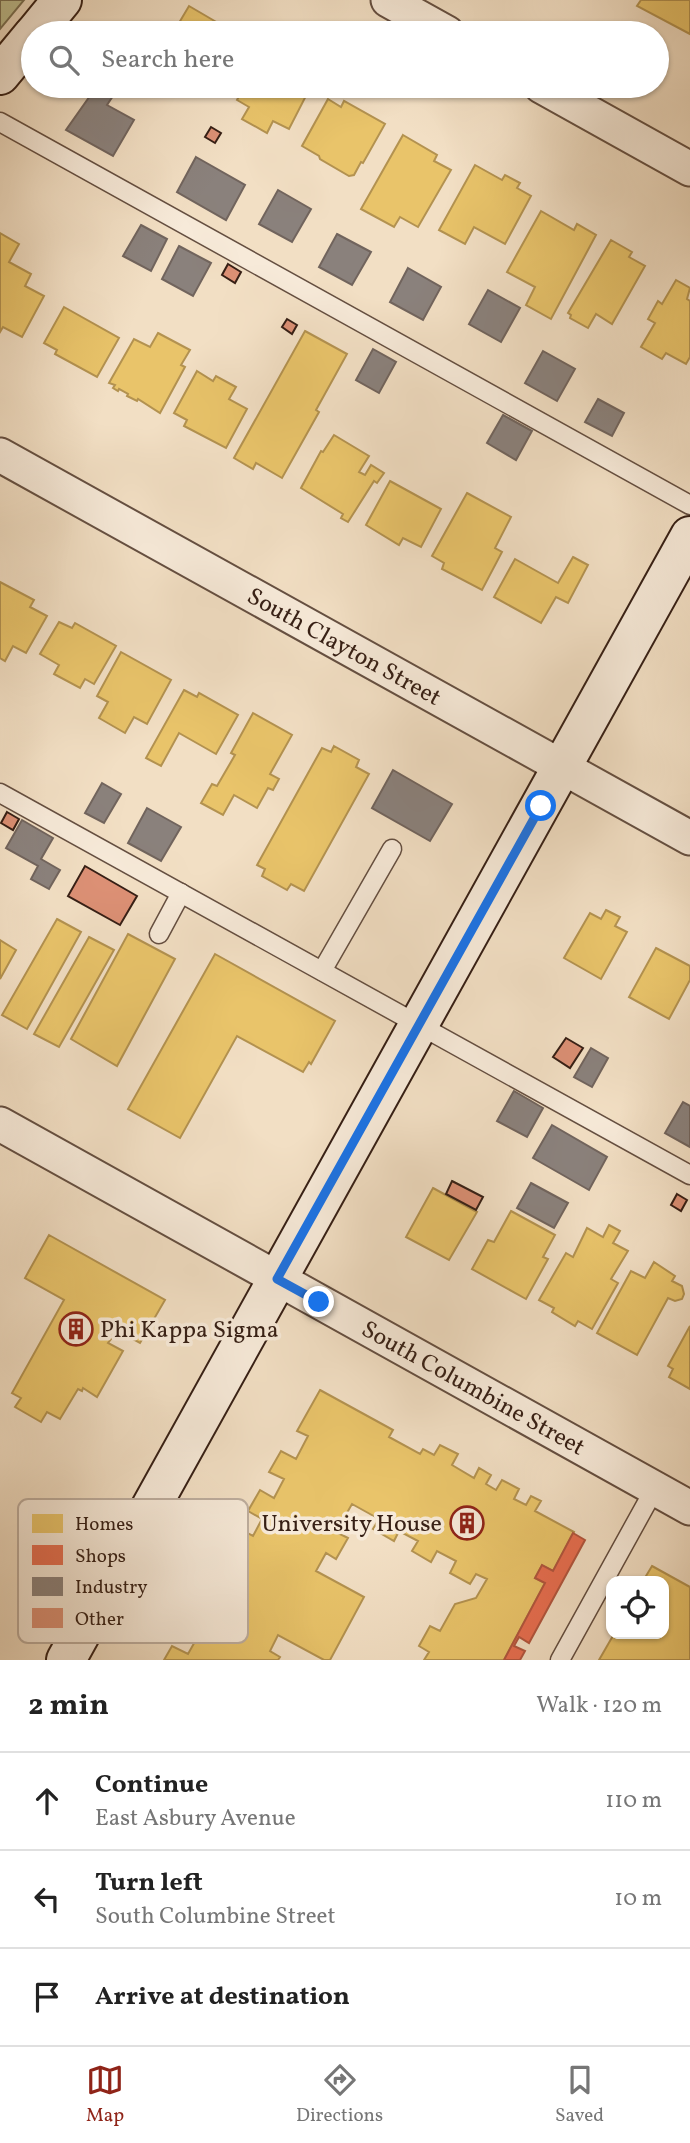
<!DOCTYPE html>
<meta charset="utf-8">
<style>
body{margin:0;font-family:Vollkorn,serif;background:#f6f6f6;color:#222}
.controls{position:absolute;right:21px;bottom:21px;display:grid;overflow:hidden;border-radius:14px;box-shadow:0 2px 5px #0004}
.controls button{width:63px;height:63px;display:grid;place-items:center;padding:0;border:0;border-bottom:2px solid #e0e0e0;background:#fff;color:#222;font:35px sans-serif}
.stop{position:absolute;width:21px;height:21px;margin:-16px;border:5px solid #1a73e8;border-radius:50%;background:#fff}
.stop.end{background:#1a73e8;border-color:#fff;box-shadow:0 2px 7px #0008}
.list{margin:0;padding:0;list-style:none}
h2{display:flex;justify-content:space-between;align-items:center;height:91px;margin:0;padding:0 28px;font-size:30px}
h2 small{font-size:23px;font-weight:400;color:#767676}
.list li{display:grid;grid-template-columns:46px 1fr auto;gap:21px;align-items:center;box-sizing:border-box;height:98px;padding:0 28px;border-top:2px solid #e0e0e0}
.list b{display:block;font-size:26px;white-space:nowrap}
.list p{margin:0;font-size:23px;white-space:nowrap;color:#767676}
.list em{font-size:23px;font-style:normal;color:#767676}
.icon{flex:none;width:38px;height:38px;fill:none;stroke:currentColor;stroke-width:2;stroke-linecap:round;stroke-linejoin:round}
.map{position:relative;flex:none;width:690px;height:1660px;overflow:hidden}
.search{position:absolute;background:#fff;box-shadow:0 2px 5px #0004;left:21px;right:21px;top:21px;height:77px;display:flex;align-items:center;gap:18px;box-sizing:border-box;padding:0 24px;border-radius:38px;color:#767676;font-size:26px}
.sheet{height:385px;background:#fff}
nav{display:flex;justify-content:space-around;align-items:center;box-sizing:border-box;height:98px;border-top:2px solid #e0e0e0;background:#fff;font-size:19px;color:#767676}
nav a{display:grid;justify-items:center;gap:4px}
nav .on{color:#8f2418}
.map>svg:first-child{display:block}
.green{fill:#bfc091;stroke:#7a7053;stroke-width:2}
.homes{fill:#e9c46a;stroke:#b39250;stroke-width:2}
.shops{fill:#e76f51;stroke:#b2573f;stroke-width:2}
.industry{fill:#8a817c;stroke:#71645d;stroke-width:2}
.building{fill:#dc9075;stroke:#361f15;stroke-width:2}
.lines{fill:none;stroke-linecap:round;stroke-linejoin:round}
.lane-casing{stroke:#654f41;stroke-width:21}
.street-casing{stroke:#654f41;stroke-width:37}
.secondary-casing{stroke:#361f15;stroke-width:42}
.lane{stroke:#f7ead9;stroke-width:18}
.street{stroke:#f7ead9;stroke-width:33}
.secondary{stroke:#f7ead9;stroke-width:38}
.route{stroke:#1a73e8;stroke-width:9}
.labels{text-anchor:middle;stroke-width:7;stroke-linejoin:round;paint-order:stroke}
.street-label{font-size:24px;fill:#361f15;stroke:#f7ead9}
.poi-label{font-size:24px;fill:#361f15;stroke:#f7ead9;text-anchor:start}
.key{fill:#f7ead9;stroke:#bdad9e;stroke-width:2}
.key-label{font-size:19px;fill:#361f15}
</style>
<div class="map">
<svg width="690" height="1660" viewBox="0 0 690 1660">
<rect width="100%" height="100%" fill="#f2dfc4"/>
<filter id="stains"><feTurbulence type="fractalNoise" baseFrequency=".00286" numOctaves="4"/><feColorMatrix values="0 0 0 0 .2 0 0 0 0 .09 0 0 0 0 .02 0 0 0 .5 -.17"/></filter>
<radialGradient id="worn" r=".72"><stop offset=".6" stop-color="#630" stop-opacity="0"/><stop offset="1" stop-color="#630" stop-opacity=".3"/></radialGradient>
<path class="green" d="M0,0H24L0,29Z"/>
<g class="homes">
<path d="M641,0H690V34L637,6Z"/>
<path d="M189,6L230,30L228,33H173Z"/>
<path d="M245,86H311L289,129L273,121L267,133L242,119L249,107L237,100Z"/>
<path d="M328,99L341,107L344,101L385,124L363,163L361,162L354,175L349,176L320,159L319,156L302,146Z"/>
<path d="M403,135L437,155L434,161L451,170L418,227L400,217L394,227L361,209Z"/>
<path d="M475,165L502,180L505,175L520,183L517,188L531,196L505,244L474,227L465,244L439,230Z"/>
<path d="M541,211L574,230L577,224L596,235L551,319L526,305L535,287L507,272Z"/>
<path d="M0,233L19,244L9,262L31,274L25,286L44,296L22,337L3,327L0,332Z"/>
<path d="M611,240L632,252L629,257L645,266L612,324L596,314L588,328L570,318L571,315L568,313Z"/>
<path d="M676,280L690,288L687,299L690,301V357L686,364L666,353L662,359L641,347L655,323L648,319L658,301L662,304Z"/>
<path d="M64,307L119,338L97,377L55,354L57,350L44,343Z"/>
<path d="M305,331L347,354L316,410L319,412L282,478L256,463L253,469L234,458Z"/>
<path d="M158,333L190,350L181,365L185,367L160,413L138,399L137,401L127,396L128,394L119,389L118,391L113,388L115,385L109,383L134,339L150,347Z"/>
<path d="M197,371L213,381L216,376L236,387L229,399L247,409L226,448L184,426L187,420L174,413Z"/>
<path d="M334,435L369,456L359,472L365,475L371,465L384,473L377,483L374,481L348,522L341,518L343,514L301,488L321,451L323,452Z"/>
<path d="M390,481L441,509L421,547L403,538L399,545L366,525Z"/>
<path d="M467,493L511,517L495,548L502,552L482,590L442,569L444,563L432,556Z"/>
<path d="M573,557L588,565L568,603L556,597L541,623L494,597L515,559L558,583Z"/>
<path d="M0,582L34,600L30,607L47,616L26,653L13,646L5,661L0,658Z"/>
<path d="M59,622L72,628L75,623L116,646L94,684L85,679L80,688L54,674L59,665L40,654Z"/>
<path d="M121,652L171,680L147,724L134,717L125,733L99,718L108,702L97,696Z"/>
<path d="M184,690L197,697L199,693L238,715L216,754L179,733L161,766L146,758Z"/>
<path d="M253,713L292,735L270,774L279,779L273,790L268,788L257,808L234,795L223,815L201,803L212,784L217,786L235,755L231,753Z"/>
<path d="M334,746L359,760L356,767L369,774L304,891L291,884L287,890L262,876L265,869L257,865L322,748L331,752Z"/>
<path d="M606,910L620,917L615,926L627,932L601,979L564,958L590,913L601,919Z"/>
<path d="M57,919L81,932L27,1029L2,1015Z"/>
<path d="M128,934L175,959L117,1066L71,1039Z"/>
<path d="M89,937L114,950L59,1047L34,1034Z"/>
<path d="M0,940L16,950L0,979Z"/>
<path d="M656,948L690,966V980L669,1019L629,997Z"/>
<path d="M215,954L335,1021L311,1064L309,1062L303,1072L237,1036L180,1138L128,1109Z"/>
<path d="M433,1188L477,1212L449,1260L406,1237Z"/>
<path d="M511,1211L555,1235L543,1257L548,1259L526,1299L472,1269L488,1240L494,1242Z"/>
<path d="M609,1225L620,1231L613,1243L628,1251L611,1279L618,1283L592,1329L578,1321L575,1326L552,1312L554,1308L539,1300L566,1253L573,1257L587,1228L603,1237Z"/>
<path d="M49,1235L165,1300L140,1343L107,1325L102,1334L111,1339L108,1343L123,1351L97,1397L83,1388L82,1391L78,1389L60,1419L47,1412L41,1422L15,1407L21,1398L12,1393L64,1300L25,1278Z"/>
<path d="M654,1262L675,1276L672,1281L682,1286L684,1294L682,1299L675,1301L668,1298L637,1355L597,1333L631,1271L645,1278Z"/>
<path d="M690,1326V1389L669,1377L673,1369L668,1366Z"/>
<path d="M320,1390L393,1430L389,1437L420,1454L423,1449L434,1455L440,1445L458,1454L452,1465L474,1478L479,1468L491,1475L486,1484L496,1490L502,1480L519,1489L514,1499L526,1505L531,1496L541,1501L535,1511L574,1532L553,1571L542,1565L535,1578L545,1583L504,1660H424L429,1652L419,1646L430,1626L440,1631L455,1604L476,1598L487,1579L476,1574L470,1584L450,1573L456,1561L437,1551L431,1562L412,1551L418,1541L399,1531L394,1541L373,1529L379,1519L352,1504L336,1532L348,1538L336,1559L326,1553L316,1571L364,1597L330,1660H324L278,1635L270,1651L280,1657L278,1660H164L172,1646L188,1654L197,1638L182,1630L194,1608L209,1615L213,1608L202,1602L209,1589L220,1595L225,1585L211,1578L221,1558L236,1566L241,1558L227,1550L238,1528L253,1536L262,1519L248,1511L260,1490L274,1498L284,1479L269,1472L281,1451L296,1459L308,1436L297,1431Z"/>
<path d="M652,1566L690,1587V1660H599L614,1634H664V1581H643Z"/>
</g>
<path class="shops" d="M573,1533L585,1540L529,1643L519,1637L514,1646L525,1651L520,1660H504L545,1583L535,1578L542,1565L553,1571Z"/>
<g class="industry">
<path d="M97,86H101L113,96L107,105L134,120L113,156L66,130Z"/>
<path d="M196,157L245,185L226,220L177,192Z"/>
<path d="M278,190L311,209L292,242L259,224Z"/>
<path d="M141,225L167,239L151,271L123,256Z"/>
<path d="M337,234L371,252L352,285L319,267Z"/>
<path d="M179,246L211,263L193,296L162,279Z"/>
<path d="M408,268L441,287L423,320L390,302Z"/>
<path d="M488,290L520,308L501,342L469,324Z"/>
<path d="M373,349L396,362L379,393L356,380Z"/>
<path d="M543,351L575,369L557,401L525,383Z"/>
<path d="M598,399L624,413L612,436L585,422Z"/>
<path d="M503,415L532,431L516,460L487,443Z"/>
<path d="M393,770L452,804L430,841L372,808Z"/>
<path d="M102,783L121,794L104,823L85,813Z"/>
<path d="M147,808L181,827L161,861L128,843Z"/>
<path d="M22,820L53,838L41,859L60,870L49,889L31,879L38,866L6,848Z"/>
<path d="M591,1048L608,1058L592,1087L574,1077Z"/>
<path d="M514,1091L543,1108L527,1137L497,1121Z"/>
<path d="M683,1102L690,1106V1147L665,1133Z"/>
<path d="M552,1125L607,1157L589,1190L533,1158Z"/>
<path d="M531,1183L568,1203L554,1228L517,1208Z"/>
</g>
<g class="building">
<path d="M211,127L221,133L215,143L205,137Z"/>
<path d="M228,264L241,272L235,283L222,275Z"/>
<path d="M287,319L297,325L292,334L282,327Z"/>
<path d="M7,812L19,819L13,830L1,823Z"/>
<path d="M85,866L137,896L120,925L68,896Z"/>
<path d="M566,1038L583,1048L570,1068L553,1057Z"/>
<path d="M452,1181L483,1197L476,1210L446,1194Z"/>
<path d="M677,1194L687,1200L681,1211L671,1205Z"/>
</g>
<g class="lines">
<defs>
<g id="lane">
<path d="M0,122L690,505"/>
<path d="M0,793L690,1175"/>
<path d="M159,934L181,893"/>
<path d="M322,971L392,849"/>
<path d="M560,1660L655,1488"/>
</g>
<g id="street">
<path d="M388,0L447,33"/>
<path d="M541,86L690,169"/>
<path id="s1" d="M0,455L690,838"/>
<path id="s2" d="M0,1124L690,1508"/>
</g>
<g id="secondary">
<path d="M35,33L62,0"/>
<path d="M0,75L33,35"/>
<path d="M66,1660L690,536"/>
</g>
</defs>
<use href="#lane" class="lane-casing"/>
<use href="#street" class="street-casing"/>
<use href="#secondary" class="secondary-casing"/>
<use href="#lane" class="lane"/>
<use href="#street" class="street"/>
<use href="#secondary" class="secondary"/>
</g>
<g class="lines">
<path class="route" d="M319,1302L277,1279L541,806"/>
</g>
<defs>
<symbol id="building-ring" viewBox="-11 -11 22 22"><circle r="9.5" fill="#f7ead9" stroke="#8f2418" stroke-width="1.5"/><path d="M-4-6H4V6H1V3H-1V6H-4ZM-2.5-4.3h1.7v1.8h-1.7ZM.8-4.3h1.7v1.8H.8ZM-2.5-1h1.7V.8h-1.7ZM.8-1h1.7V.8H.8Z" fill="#8f2418"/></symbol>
</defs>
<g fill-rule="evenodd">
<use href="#building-ring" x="57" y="1310" width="38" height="38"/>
<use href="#building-ring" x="448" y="1504" width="38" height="38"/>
</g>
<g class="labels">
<g class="street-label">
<text dy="8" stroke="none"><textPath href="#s1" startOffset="394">South Clayton Street</textPath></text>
<text dy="8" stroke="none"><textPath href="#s2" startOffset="542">South Columbine Street</textPath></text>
</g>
<g class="poi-label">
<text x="100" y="1337">Phi Kappa Sigma</text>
<text x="442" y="1531" text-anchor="end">University House</text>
</g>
</g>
<rect x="18" y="1499" width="230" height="144" rx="10" class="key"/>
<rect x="32" y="1514" width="31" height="19" fill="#e9c46a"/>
<rect x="32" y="1545" width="31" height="20" fill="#e76f51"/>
<rect x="32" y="1577" width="31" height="19" fill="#8a817c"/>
<rect x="32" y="1608" width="31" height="20" fill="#dc9075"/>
<g class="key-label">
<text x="75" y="1530">Homes</text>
<text x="75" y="1562">Shops</text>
<text x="75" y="1593">Industry</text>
<text x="75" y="1625">Other</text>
</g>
<rect width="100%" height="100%" filter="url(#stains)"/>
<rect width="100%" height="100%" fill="url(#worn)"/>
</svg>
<div class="controls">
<button><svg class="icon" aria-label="locate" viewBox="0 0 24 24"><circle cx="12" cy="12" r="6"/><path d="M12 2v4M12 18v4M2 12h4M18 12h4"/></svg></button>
</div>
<div class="stop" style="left:541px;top:806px"></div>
<div class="stop end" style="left:319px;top:1302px"></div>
<div class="search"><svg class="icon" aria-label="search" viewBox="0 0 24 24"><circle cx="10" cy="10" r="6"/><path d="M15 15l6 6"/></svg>Search here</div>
</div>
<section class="sheet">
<h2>2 min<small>Walk · 120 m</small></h2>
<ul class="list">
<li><svg class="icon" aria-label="ahead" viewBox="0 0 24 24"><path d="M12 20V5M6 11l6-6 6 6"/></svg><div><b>Continue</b><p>East Asbury Avenue</p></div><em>110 m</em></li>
<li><svg class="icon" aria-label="left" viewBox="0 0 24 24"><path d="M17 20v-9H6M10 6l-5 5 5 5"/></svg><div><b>Turn left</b><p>South Columbine Street</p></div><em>10 m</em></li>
<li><svg class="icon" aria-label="arrive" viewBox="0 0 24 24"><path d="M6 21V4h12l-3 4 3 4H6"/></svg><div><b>Arrive at destination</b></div></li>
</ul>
</section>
<nav>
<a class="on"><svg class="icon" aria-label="map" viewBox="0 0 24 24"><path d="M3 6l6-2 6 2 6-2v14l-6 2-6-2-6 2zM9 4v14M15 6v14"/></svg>Map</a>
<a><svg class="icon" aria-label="directions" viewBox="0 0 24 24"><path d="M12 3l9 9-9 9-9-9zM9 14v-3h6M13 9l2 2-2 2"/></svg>Directions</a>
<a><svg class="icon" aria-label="saved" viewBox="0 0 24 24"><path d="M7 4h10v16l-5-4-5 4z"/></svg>Saved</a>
</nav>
